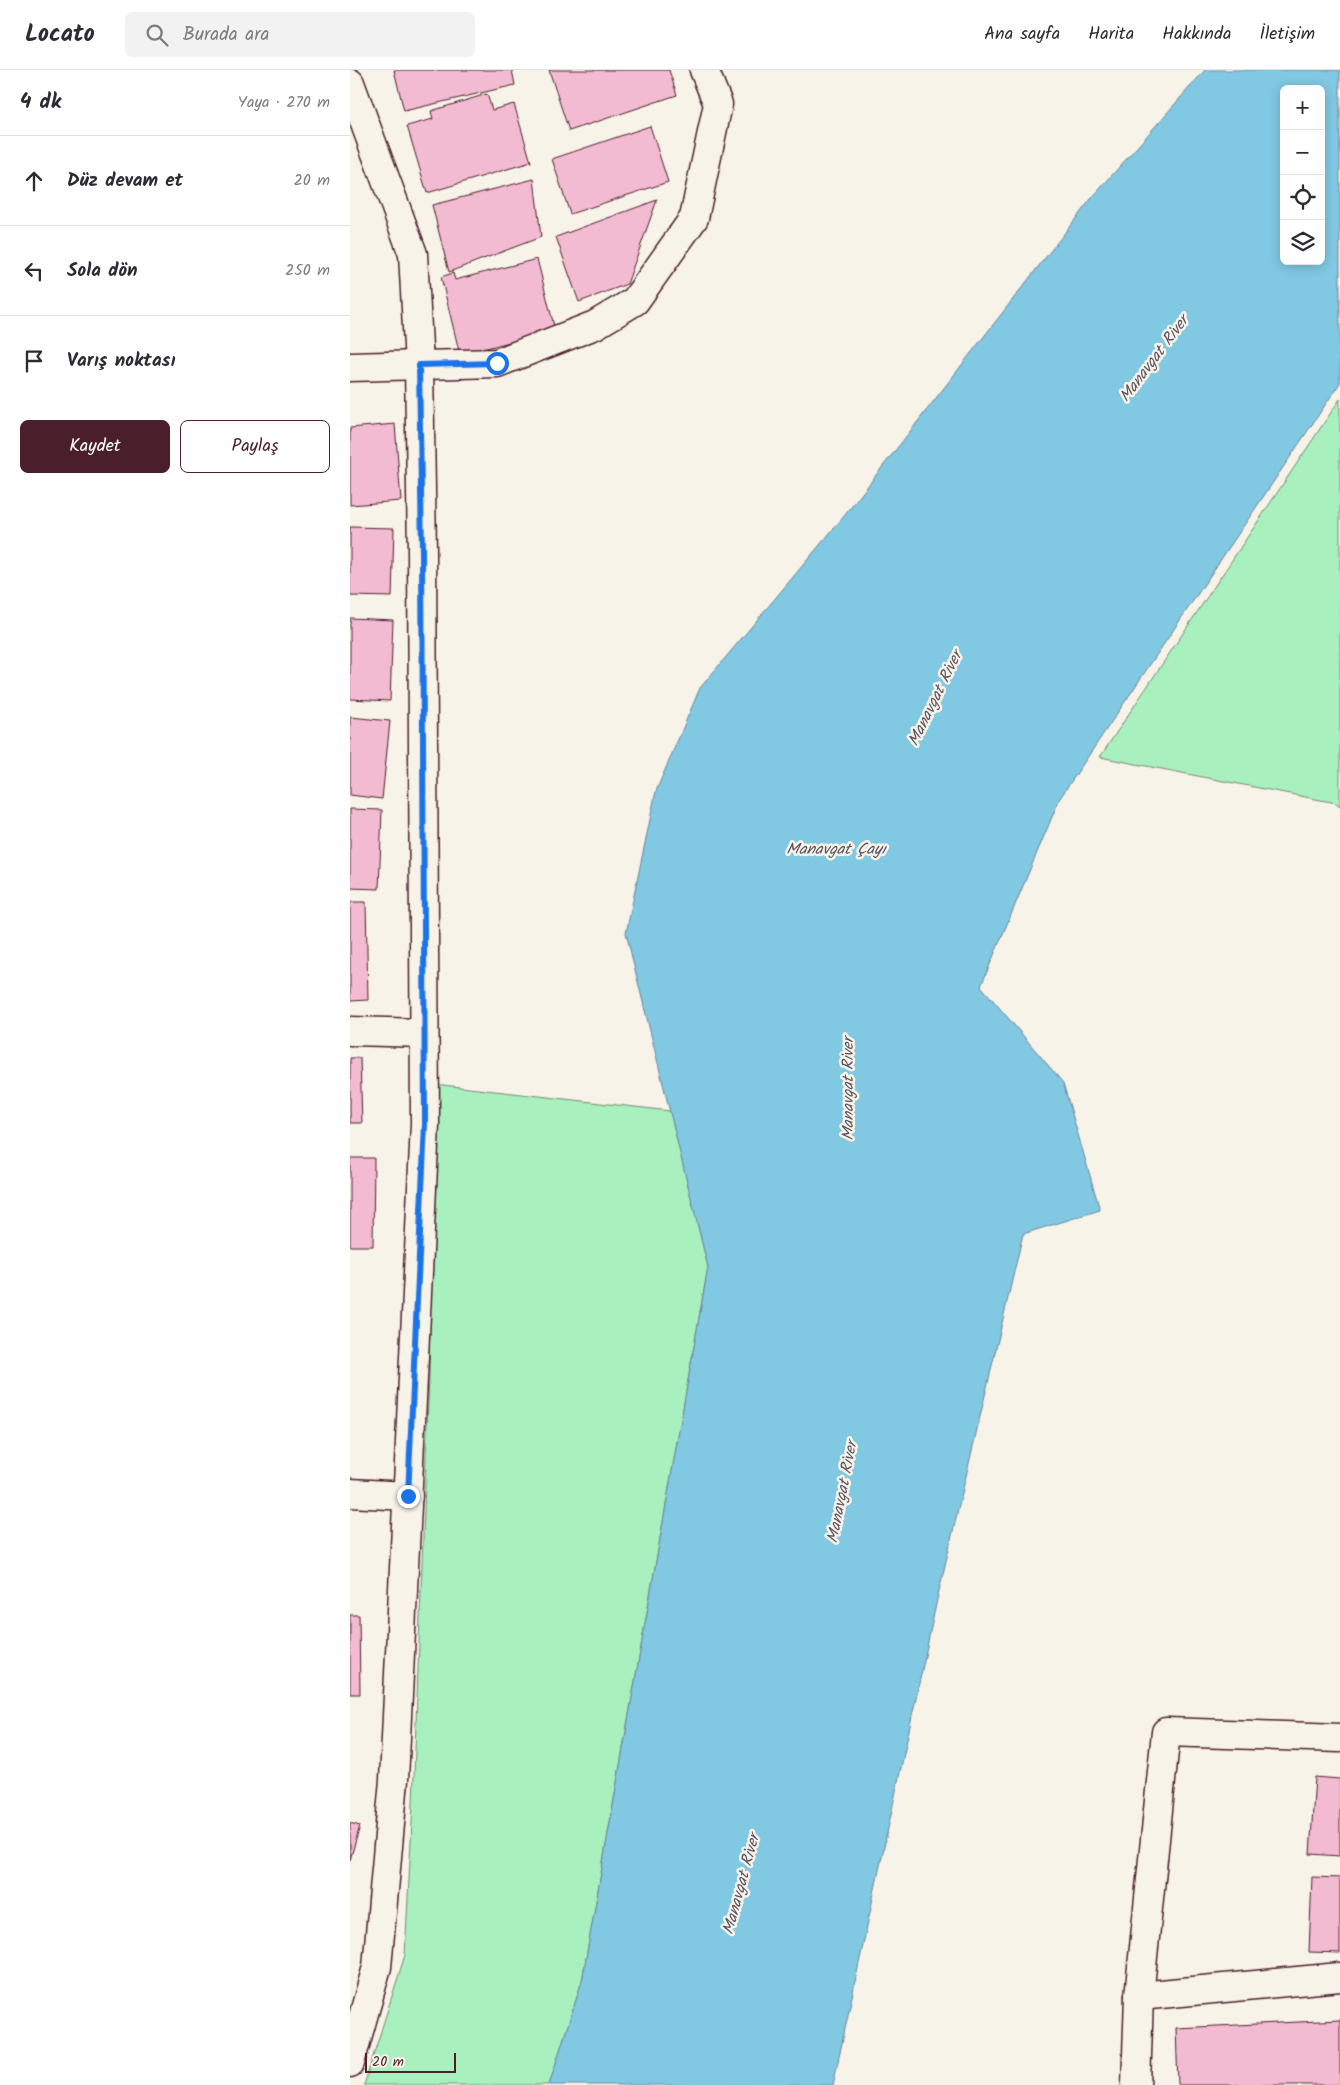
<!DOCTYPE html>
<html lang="tr">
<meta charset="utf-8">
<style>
body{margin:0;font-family:Kalam,sans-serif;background:#f2f2f3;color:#2b2b33}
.controls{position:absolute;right:15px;top:15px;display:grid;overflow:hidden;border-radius:8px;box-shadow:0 2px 12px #0003}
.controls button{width:45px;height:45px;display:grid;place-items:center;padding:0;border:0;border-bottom:1px solid #e1e1e2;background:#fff;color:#2b2b33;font:25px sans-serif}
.scale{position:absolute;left:15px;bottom:12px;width:91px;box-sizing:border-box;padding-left:5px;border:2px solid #4a1f2b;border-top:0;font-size:14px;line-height:18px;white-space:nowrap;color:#4a1f2b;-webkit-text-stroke:4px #f7f3e8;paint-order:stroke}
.stop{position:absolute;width:15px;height:15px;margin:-11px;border:4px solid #1a73e8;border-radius:50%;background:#fff}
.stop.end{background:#1a73e8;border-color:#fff;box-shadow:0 1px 5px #0008}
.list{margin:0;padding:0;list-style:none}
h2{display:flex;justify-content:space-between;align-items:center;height:65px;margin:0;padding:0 20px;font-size:21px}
h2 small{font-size:16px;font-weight:400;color:#7c7c81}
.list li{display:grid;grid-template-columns:32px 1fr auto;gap:15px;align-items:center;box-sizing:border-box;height:90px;padding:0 20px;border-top:1px solid #e1e1e2}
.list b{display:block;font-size:19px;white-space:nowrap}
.list em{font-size:16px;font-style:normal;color:#7c7c81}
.actions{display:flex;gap:10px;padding:15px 20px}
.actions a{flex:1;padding:11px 0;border:1px solid #4a1f2b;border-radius:8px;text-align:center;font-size:18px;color:#4a1f2b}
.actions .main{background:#4a1f2b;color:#fff}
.icon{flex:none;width:28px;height:28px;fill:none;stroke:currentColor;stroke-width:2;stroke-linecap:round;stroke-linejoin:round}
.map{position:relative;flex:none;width:990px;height:2015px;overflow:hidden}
header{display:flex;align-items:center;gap:30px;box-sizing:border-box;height:70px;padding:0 25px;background:#fff;border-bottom:1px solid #e1e1e2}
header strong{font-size:24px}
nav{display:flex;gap:28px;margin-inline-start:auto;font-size:18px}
.search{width:350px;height:45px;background:#f2f2f3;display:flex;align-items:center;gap:12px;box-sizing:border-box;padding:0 18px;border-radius:8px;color:#7c7c81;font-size:19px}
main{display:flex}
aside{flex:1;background:#fff}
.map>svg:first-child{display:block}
.green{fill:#a8f0bd;stroke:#798874}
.water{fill:#81c8e2;stroke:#6b8499;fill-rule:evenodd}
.building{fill:#f3bbd2;stroke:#4a1f2b}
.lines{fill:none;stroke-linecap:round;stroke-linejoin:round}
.street-casing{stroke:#4a1f2b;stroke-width:31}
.street{stroke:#f7f3e8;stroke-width:28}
.route{stroke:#1a73e8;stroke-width:6}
.labels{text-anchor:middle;stroke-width:5;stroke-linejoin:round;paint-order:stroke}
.water-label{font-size:16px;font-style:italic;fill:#5a5262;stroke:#f7f3e8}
</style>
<header>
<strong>Locato</strong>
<div class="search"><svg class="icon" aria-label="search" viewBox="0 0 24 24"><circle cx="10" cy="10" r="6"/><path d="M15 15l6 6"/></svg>Burada ara</div>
<nav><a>Ana sayfa</a><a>Harita</a><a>Hakkında</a><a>İletişim</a></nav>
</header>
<main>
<aside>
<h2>4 dk<small>Yaya · 270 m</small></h2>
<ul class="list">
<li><svg class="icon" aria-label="ahead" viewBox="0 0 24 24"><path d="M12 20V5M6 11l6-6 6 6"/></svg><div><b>Düz devam et</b></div><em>20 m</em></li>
<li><svg class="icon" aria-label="left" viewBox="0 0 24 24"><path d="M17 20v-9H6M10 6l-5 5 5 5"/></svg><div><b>Sola dön</b></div><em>250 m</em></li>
<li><svg class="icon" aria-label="arrive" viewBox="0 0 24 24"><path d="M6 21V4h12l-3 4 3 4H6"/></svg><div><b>Varış noktası</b></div></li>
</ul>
<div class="actions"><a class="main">Kaydet</a><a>Paylaş</a></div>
</aside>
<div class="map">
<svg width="990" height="2015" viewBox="0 0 990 2015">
<rect width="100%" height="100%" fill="#f7f3e8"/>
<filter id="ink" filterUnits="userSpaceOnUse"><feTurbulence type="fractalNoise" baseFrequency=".02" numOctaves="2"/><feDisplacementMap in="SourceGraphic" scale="10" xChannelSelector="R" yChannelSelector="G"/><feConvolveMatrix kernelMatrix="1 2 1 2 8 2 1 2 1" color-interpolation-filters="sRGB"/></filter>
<g filter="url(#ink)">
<g class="green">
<path d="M990,329V736L986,733L750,687Z"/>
<path d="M84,1014L320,1041L358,1197L232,1911L199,2015H14L55,1885L63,1733L79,1307Z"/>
</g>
<path class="water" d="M855,0H990V313L710,728L631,916L713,1013L750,1140L673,1164L588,1525L483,2015H199L232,1911L358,1197L276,863L306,721L350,618L495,445L741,129ZM934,19H971V191H934Z"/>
<g class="building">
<path d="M44,0H162L165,15L54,41Z"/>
<path d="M199,0H319L327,25L219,61Z"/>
<path d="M137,24L142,40L164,34L181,92L77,123L57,56L83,49L81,41Z"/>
<path d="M300,56L318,112L220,144L202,89Z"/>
<path d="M184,109L191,167L99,202L82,135Z"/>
<path d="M307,130L277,214L229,232L206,167Z"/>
<path d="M187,189L205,260L110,285L91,207L103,203L105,210Z"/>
<path d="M45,354L51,431L0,435V358Z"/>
<path d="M0,457L44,458L42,527L0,526Z"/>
<path d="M0,548L43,550L40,631L0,629Z"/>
<path d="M0,647L40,651L32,729L0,725Z"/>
<path d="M0,739L32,740L29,819L0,818Z"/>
<path d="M0,832H16L18,930L0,931Z"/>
<path d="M0,988H10L12,1053H0Z"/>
<path d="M0,1088H24L23,1176H0Z"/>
<path d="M0,1545H9L10,1624H0Z"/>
<path d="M965,1707L990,1709V1786L960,1784Z"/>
<path d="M0,1753L10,1756L0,1790Z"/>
<path d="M962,1807L990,1808V1883L959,1882Z"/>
<path d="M990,1950V2015H828L826,1958Z"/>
</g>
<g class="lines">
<defs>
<g id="street">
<path d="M0,13L63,184L69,295L72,482L75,1054L44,1710L27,1897L0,1993"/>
<path d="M0,297L147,293L245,255L285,231L344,148L368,34L354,0"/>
<path d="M0,961L74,963"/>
<path d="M0,1423L58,1426"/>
<path d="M789,1926L990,1907"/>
<path d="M786,2015L789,1926L816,1662L990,1668"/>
</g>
</defs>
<use href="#street" class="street-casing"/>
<use href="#street" class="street"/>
</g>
</g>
<g class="lines" filter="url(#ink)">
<path class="route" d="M58,1426L75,1054L72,482L69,295L147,293"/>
</g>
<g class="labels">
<g class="water-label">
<text transform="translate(803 288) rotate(-53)" y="6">Manavgat River</text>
<text transform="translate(584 628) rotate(-64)" y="6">Manavgat River</text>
<text x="486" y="784">Manavgat Çayı</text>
<text transform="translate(497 1019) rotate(-90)" y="6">Manavgat River</text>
<text transform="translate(491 1422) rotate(-79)" y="6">Manavgat River</text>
<text transform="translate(390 1814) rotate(-75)" y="6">Manavgat River</text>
</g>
</g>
</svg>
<div class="controls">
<button>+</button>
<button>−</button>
<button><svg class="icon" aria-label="locate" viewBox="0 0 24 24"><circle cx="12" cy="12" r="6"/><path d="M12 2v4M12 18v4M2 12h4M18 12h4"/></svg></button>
<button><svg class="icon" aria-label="layers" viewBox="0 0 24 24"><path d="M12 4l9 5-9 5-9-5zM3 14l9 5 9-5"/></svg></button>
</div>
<div class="scale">20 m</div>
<div class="stop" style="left:147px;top:293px"></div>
<div class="stop end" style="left:58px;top:1426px"></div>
</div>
</main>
